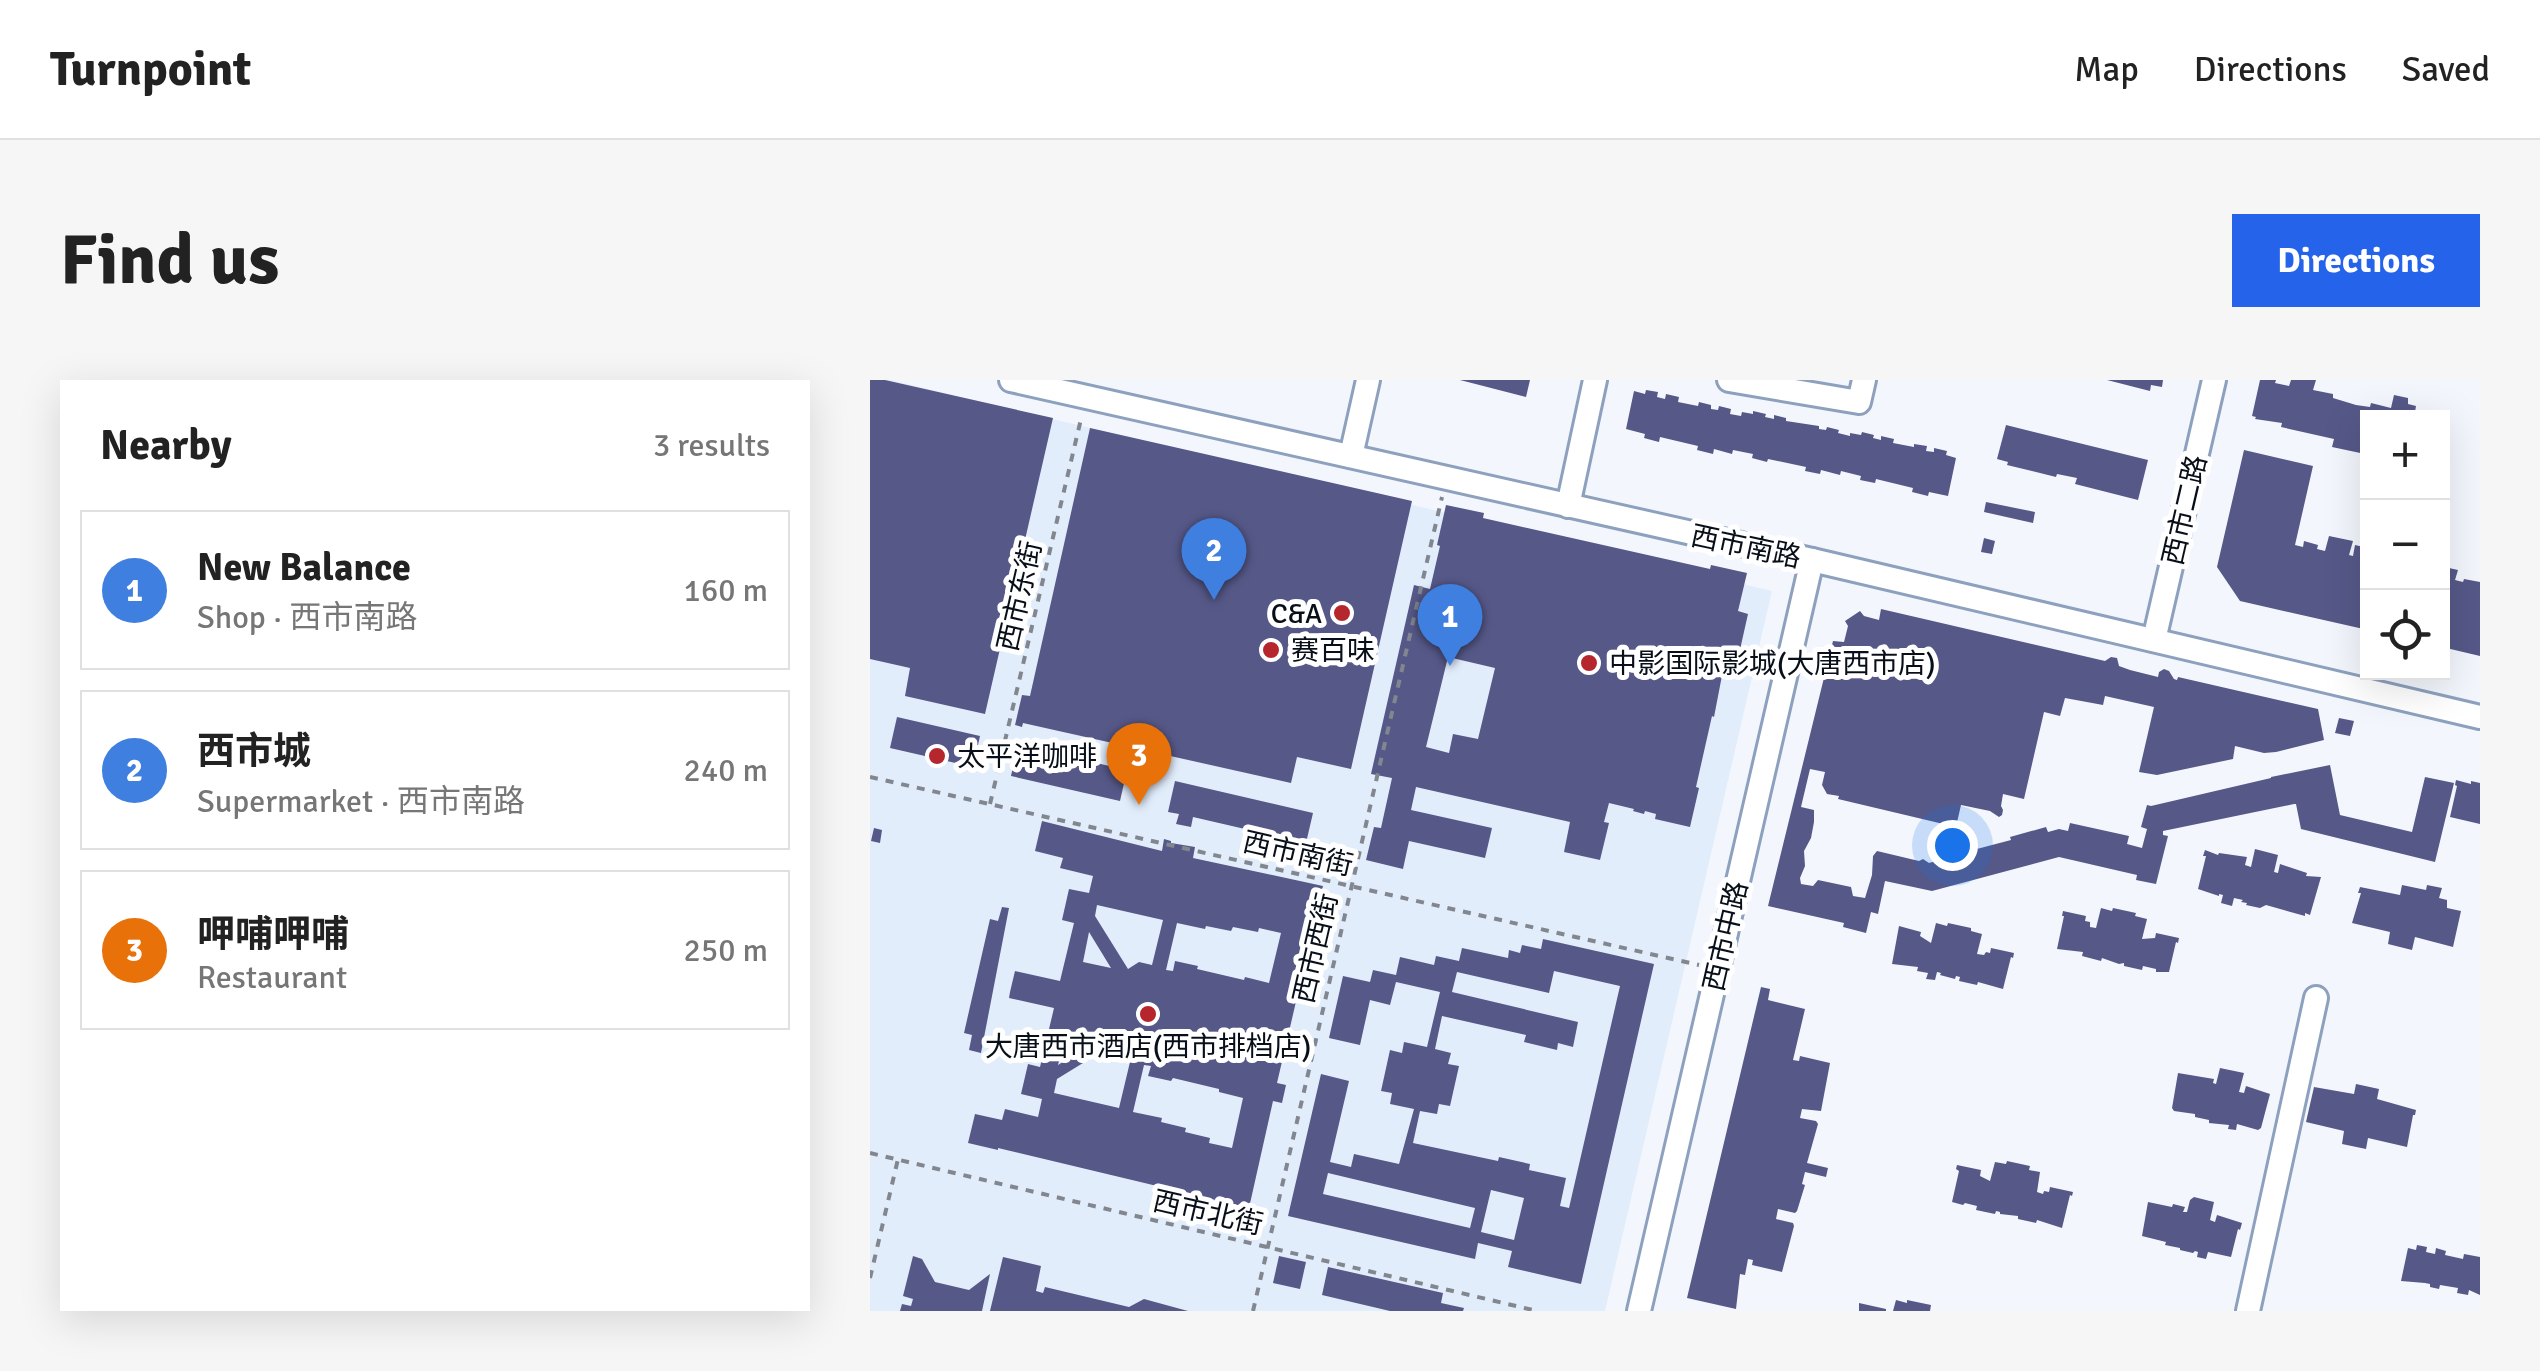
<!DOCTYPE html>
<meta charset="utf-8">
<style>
body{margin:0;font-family:Signika,"Noto Sans SC",sans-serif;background:#f6f6f6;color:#222}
.controls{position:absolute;right:30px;top:30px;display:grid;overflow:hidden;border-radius:0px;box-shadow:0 10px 40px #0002}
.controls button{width:90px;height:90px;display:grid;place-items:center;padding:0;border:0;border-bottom:2px solid #e0e0e0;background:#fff;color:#222;font:50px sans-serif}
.you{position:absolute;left:1082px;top:465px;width:35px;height:35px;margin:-25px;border:8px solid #fff;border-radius:50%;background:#1a73e8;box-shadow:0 0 0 15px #1a73e833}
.badge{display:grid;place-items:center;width:65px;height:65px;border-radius:50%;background:#2563eb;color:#fff;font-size:32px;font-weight:700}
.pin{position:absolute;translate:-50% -82px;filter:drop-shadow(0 2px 5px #0008)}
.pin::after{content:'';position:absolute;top:52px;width:35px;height:30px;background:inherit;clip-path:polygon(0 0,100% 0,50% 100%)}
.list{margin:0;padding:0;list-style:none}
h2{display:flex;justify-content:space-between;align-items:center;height:130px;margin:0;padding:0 40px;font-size:42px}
h2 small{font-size:32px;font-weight:400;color:#767676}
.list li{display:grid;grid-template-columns:65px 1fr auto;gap:30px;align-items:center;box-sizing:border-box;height:160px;margin:0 20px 20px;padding:0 20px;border:2px solid #e0e0e0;border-radius:0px}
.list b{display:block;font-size:38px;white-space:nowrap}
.list p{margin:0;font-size:32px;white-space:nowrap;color:#767676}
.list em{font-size:32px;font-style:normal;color:#767676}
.icon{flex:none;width:55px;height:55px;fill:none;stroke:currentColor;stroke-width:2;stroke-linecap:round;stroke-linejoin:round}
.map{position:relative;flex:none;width:1610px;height:931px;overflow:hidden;border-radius:0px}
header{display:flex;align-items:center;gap:60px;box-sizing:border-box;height:140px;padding:0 50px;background:#fff;border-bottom:2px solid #e0e0e0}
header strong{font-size:48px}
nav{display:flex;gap:55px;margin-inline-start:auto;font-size:35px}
.intro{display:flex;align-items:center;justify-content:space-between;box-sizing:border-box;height:240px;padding:0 60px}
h1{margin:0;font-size:70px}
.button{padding:25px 45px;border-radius:0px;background:#2563eb;color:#fff;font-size:35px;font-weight:700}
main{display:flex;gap:60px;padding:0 60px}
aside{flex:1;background:#fff;border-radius:0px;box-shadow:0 10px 40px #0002}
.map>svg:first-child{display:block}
.built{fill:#e2edfc}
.building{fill:#565888;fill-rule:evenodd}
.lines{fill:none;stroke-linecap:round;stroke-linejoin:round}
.minor-casing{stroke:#8da1be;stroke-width:28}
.path{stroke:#82878f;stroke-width:4;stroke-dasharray:8 8;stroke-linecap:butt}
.minor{stroke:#fff;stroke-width:22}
.poi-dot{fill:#b6262d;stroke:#fff;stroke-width:4}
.labels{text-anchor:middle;stroke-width:10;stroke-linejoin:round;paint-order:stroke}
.street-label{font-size:28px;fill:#080f19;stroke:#fff}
.poi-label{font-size:28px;fill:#080f19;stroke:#fff;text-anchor:start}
</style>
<header>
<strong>Turnpoint</strong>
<nav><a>Map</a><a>Directions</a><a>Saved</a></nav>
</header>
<div class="intro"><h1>Find us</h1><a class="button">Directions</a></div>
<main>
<aside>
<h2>Nearby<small>3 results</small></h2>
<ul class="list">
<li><span class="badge" style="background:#3f7fe0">1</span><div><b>New Balance</b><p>Shop · 西市南路</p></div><em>160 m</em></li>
<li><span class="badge" style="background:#3f7fe0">2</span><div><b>西市城</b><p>Supermarket · 西市南路</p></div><em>240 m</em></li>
<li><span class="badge" style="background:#e8710a">3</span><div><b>呷哺呷哺</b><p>Restaurant</p></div><em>250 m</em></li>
</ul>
</aside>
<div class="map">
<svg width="1610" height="931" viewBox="0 0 1610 931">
<rect width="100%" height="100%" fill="#f3f7fd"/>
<path class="built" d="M0,0H20L902,211L735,931H0Z"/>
<g class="building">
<path d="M0,0H15L183,38L115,334L35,316L40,288L0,279Z"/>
<path d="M590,0H660L656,17Z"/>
<path d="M1237,0H1293L1292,7L1281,5L1280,11Z"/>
<path d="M1390,0H1406L1405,3L1419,6L1421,0H1446L1443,10L1463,14V18L1486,25L1500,27L1501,23L1521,28L1524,15L1538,18V24L1546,26L1544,38H1498V67L1495,74L1462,67L1464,59L1411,47L1412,43L1385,39L1386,37L1382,36Z"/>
<path d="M776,10L788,12L787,17L795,19L796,14L809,17L808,22L828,26L829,22L841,25V29L848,30L849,26L861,29L860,34L871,36L872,32L883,34V31L896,34L895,37L904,39V35L916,38V41L949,46V49L956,50L957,47L969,50L968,53L980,56V53L991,55L992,52L1004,55L1003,58L1011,60V56L1024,59L1023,63L1044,67V64L1057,66L1056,71L1064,72V68L1077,71L1076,75L1086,78L1078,116L1059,112L1058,116L1042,112L1043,108L1006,99L1005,103L990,100L991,96L971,91L970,95L951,90L950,94L935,91L936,87L898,79L897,82L882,78L883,74L863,70L862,74L844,69L843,74L827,70L828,66L790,57L789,62L774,58L775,54L756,49L764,11L775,14Z"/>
<path d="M1136,45L1278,80L1268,120L1205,104L1207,98L1187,94L1186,97L1137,85L1138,82L1127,79Z"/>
<path d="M220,48L542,121L481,389L427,377L421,403L153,343L152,347L145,345L152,315L160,316Z"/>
<path d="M1374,70L1443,86L1425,165L1433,167L1434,161L1448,165L1447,169L1455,171L1459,156L1483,161L1479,175L1483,176L1485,165L1498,168V250L1370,221L1347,187Z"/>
<path d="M1116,122L1165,132L1163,143L1114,132Z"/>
<path d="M576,125L614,133L613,138L840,189L841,185L877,193L868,231L878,234L867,283L855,280L844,337L842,336L826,407L829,408L820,447L785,439L786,434L775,431L774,434L763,431L764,429L739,423L734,442L739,443L730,480L694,472L700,442L546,407L541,430L622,448L615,478L539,461L533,489L496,480L504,447L511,448L522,398L501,394L544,205L560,209L570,166L567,165ZM578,277L625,288L608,359L583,354L579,373L556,367Z"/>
<path d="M1114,158L1125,161L1122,174L1111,172Z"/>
<path d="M1572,182L1580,184L1579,188L1588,190L1585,200L1593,202L1594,199L1610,202V276L1572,267Z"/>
<path d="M1011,229L1235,281L1241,277L1247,278L1249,286L1260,290L1288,297L1289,292L1294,289L1299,291L1304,299L1307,300L1308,297L1448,329L1454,360L1406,372L1394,373L1365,366L1363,379L1287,395L1269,392L1284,327L1235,316L1233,325L1195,318L1190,336L1174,332L1154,419L1133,414L1131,426L1133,430L1132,435L1129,437L1120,431L1091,425L1086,447L968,419L969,416L957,414L952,405L955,392L940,389L931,427L944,430V442L941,458L934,471L935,486L930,498L931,504L943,506L948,500L981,507L983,516L995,518L1002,495L1003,476L1007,471L1049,481L1053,479L1059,483L1066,481V477L1100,467L1103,470L1141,460L1140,457L1176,447L1178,452L1189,449L1198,451L1200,443L1259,456L1257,464L1272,468L1277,449L1271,447L1277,425L1281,426L1401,398V397L1460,385L1470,435L1542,452L1555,397L1584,403L1565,482L1431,449L1426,424H1424L1293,451V455L1298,456L1286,504L1266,500L1267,495L1189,477L1062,511L1015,501L1008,534L1001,532L996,553L973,547L974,543L898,526L963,261L974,262L978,246L975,241L990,231L994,236L1009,240Z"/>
<path d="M27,337L110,356L103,387L20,368Z"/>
<path d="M1469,338L1484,341L1480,356L1465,353Z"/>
<path d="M148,365L257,390L250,421L141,396Z"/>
<path d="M1586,400L1601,404V401L1610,403V444L1580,437L1587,406L1585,405Z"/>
<path d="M305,401L443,433L436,463L323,437L321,447L306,444L309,434L298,432Z"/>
<path d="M172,441L292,471L294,459L301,461V463L325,467L323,478L453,506L407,703L416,705L412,723L403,721L379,828L128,768V770L98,763L105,734L132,740L135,729L168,737L172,719L151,714L158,684L170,687L184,628L139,618L140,612L145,591L190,601L204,543L192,540L199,509L219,513L223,496L190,488L193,478L165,471ZM227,525L293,540L282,585L269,582L258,589L225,536ZM307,543L335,549L336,546L361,551L363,547L388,552L389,548L411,553L399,603L375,597L374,600L327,589L328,586L305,581L303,591L296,590ZM219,552L241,588L213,582ZM195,656L224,662L188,685ZM239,667L247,680L260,682L249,728L184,713L187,699ZM274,685L281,686L278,696L301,701L303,698L349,709V712L373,718L362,768L339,763L340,758L315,752L316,748L291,742L292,738L263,732Z"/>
<path d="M4,448L12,450L10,463L1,461Z"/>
<path d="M1385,469L1408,475L1404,492L1408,493L1410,484L1437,493L1436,496L1451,497L1440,535L1435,533V536L1396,525L1390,528L1376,525L1377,523L1371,522L1373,520L1364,518L1362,526L1351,523L1353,515L1349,514V516L1328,509L1336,476H1333L1335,470L1348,475L1349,473L1377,477L1375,485L1381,487Z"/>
<path d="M1532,505L1556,510L1557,505L1572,508L1569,518L1577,520V528L1591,531L1583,567L1545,557L1542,570L1518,564L1520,552L1482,543L1491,513H1488L1490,507L1530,515Z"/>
<path d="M132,527L139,528L111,673L99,670L102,655L94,653L120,539L128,541Z"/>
<path d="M1231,528L1242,531L1243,528L1266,533L1265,536L1277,539L1272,559L1285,558L1286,553L1309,558L1308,563L1306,562L1299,592H1286V589L1273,586L1272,590L1254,586V583L1249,584L1232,578L1231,581L1212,576L1213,572L1187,569L1194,536H1192L1193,531L1216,536L1215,541L1220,542V547L1226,548Z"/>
<path d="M1066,543L1077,546L1078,543L1101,548V551L1112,554L1107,574L1114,575L1116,572L1120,573L1121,568L1144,573L1143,578L1141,577L1133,609L1108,602L1107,605L1089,601L1090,597L1086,596L1085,599L1070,595L1071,593L1067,592L1065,600L1056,599L1058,593L1047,591L1048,587L1022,584L1029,546L1051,552L1050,556L1061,563Z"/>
<path d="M673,559L784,584L711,904L638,887L642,871L608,863L605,879L418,836L451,694L479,701L460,782L481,787L484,774L529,784L544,729L520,724L522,713L511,711L520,670L532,673L534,662L557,667L570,612L526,602L520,625L500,620L490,665L459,658L473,596L500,602L503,590L526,595L530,577L564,585L566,576L589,581L592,568L638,578L639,570L650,573L652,565L671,569ZM684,591L750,606L699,828L690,826L696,798L659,790L660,784L629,777L628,781L543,763L550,731L567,734L569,724L580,726L589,686L578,684L581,673L565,669L572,636L656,655L654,662L687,670L688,663L703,667L708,642L582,612L587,592L679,613ZM458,793L605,828L600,848L453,814ZM621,810L654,818L644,860L611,852Z"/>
<path d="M891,607L900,609L898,620L935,629L923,680L929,681L930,676L960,683L951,731L932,729L930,738L946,741L948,744L937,783L958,788L956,797L935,792L932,804L935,805L927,831L925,833L908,829L906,839L923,843L924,846L912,892L882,885L883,880L878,879L875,895L870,894L866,929L817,918Z"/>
<path d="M1350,688L1374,693L1369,712L1374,713L1376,706L1400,714L1391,748L1388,750L1367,744L1366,750L1358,749L1359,745L1339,743V740L1325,737V734L1304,731L1302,728L1308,693L1344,699L1343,703L1346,704Z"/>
<path d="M1486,704L1509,709L1507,719L1546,730L1545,735H1543L1537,767L1498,758L1496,769L1472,764L1474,751L1436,742L1444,707L1484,714Z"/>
<path d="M1137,781L1160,786L1159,790L1170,792L1167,812L1173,814L1174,811L1179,812L1180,807L1203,812L1202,816L1200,815L1192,848L1167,840L1166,843L1148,839V836L1130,834V832L1126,831L1125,834L1106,830L1107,826L1095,823L1093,825L1082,822L1089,791L1086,789L1087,785L1111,790L1110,796L1120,801L1125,782L1136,784Z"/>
<path d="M1324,817L1344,822L1340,840L1345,842L1347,835L1372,843L1370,850L1368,849L1361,877L1338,872L1336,879L1327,877L1328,872L1325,871L1323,873L1310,870V868L1295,865L1296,862L1272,856L1278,822L1302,827L1303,824L1315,827L1313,832H1317L1320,820Z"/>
<path d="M1547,865L1557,867L1556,872L1565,874L1566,868L1576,871L1575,875L1593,879L1594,874L1610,877V915L1599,910L1598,915L1587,913L1588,908L1570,905L1569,909L1560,907V904L1555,903L1531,901L1538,868L1546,870Z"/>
<path d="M43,876L52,879L65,902L99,910L120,894L112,931H30L32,924L41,926L43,919L33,916Z"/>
<path d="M409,876L436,882L430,909L403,903Z"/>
<path d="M133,877L171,886L166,911L173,913L175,907L259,927L274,919L318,931H120Z"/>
<path d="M458,887L573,913L571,923L594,928L593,931H520L452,915Z"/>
<path d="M1026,920L1037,923V920L1061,925L1060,931H1023Z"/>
<path d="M989,923L1016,929V931H989Z"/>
</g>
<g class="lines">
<defs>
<g id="minor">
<path d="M141,0L942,180L1610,337"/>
<path d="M859,0L989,22L994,0"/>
<path d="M481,76L498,0"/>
<path d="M698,126L725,0"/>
<path d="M1284,260L1344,0"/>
<path d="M769,931L942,180"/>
<path d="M1378,931L1446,618"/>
</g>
</defs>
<use href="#minor" class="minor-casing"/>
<g class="path">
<path d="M0,397L829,585"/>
<path d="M120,424L211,39"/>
<path d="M0,773L667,931"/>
<path d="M0,898L28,779"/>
<path d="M383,931L572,117"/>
</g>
<use href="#minor" class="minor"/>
</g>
<g class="poi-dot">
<circle cx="472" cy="233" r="10"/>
<circle cx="401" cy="270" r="10"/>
<circle cx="719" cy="283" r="10"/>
<circle cx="67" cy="376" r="10"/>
<circle cx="278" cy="634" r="10"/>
</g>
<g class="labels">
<g class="street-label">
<text transform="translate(1314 130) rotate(-77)" y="10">西市二路</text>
<text transform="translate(876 166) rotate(12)" y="10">西市南路</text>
<text transform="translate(149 216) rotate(-77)" y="10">西市东街</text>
<text transform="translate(428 473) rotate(13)" y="10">西市南街</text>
<text transform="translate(855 556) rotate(-77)" y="10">西市中路</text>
<text transform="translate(445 568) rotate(-77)" y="10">西市西街</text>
<text transform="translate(338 832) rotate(13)" y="10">西市北街</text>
</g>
<g class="poi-label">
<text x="452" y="243" text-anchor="end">C&amp;A</text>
<text x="421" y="280">赛百味</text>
<text x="739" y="293">中影国际影城(大唐西市店)</text>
<text x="87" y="386">太平洋咖啡</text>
<text x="278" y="676" text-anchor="middle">大唐西市酒店(西市排档店)</text>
</g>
</g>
</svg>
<div class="controls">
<button>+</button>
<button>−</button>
<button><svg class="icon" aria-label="locate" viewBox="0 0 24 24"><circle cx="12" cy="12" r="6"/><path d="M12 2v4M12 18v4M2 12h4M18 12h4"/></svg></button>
</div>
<div class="you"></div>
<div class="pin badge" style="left:580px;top:286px;background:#3f7fe0">1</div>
<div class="pin badge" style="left:344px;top:220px;background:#3f7fe0">2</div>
<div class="pin badge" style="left:269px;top:425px;background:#e8710a">3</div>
</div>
</main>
